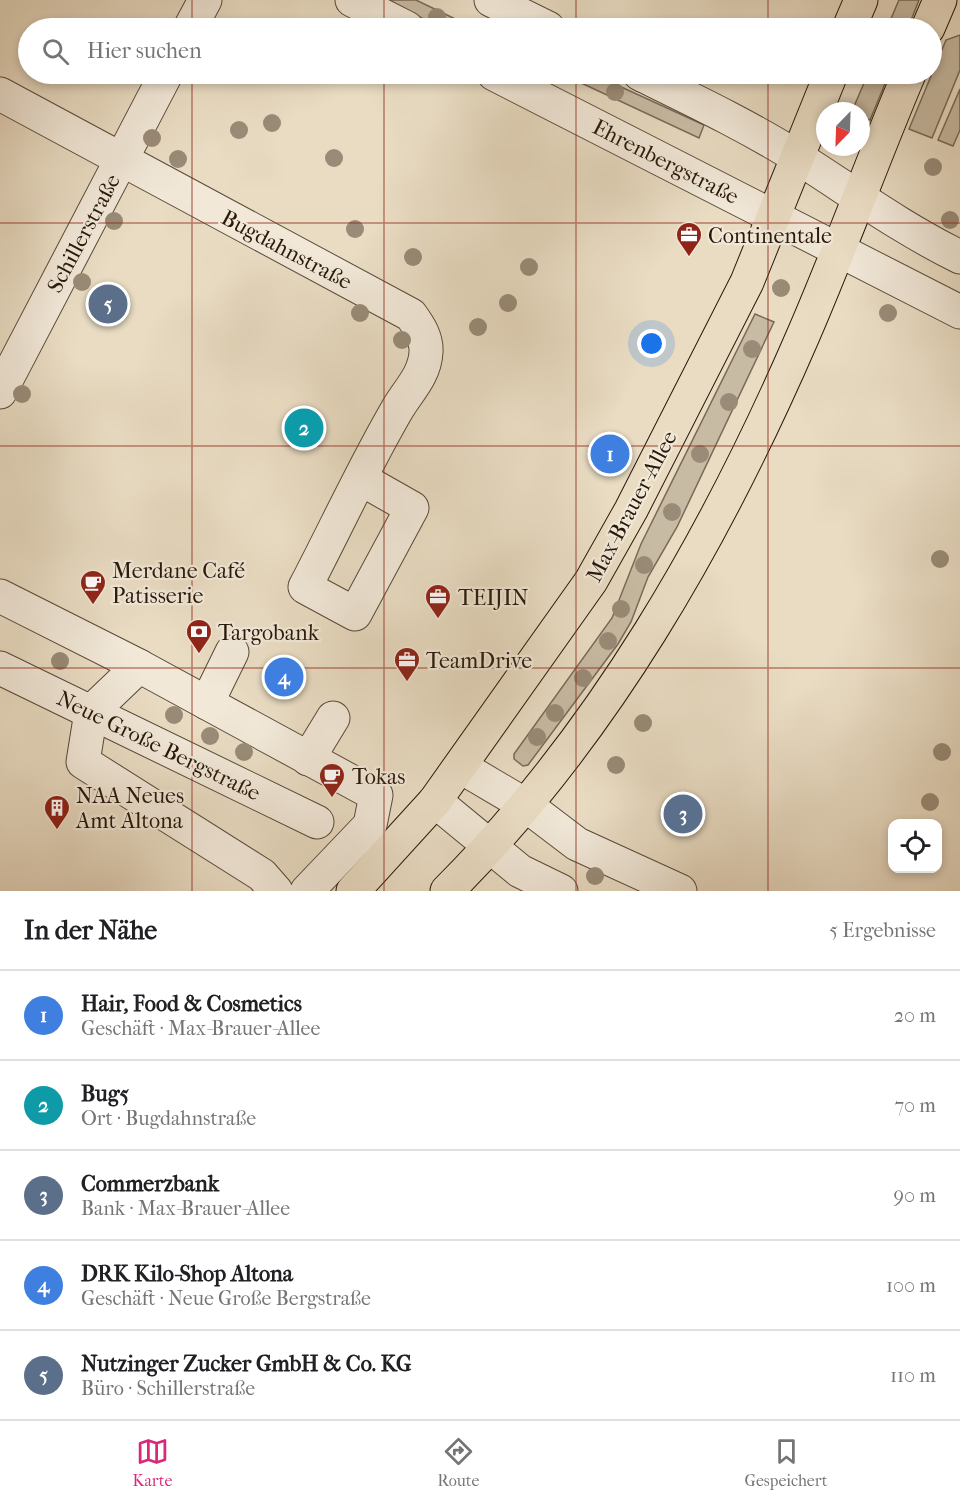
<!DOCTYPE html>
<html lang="de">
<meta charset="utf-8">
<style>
body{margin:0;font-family:"IM FELL French Canon",serif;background:#f6f6f6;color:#202124}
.controls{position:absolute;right:18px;bottom:18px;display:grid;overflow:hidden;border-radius:12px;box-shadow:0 3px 9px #0003}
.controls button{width:54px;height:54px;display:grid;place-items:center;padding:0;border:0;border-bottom:2px solid #e0e0e0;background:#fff;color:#202124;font:30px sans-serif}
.compass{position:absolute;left:816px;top:102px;width:54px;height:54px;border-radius:50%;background:#fff;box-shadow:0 3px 9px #0003;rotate:203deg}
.you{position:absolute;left:652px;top:344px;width:21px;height:21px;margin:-15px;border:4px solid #fff;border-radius:50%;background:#1a73e8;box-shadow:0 0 0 9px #1a73e833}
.badge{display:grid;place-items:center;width:39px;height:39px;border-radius:50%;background:#db2777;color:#fff;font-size:20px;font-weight:700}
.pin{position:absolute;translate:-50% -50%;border:3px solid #fff;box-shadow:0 2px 6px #0006}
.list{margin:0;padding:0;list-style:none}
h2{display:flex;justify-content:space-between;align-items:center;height:78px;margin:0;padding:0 24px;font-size:26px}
h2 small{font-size:20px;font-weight:400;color:#757577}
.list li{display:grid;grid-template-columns:39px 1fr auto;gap:18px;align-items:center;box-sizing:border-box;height:90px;padding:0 24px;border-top:2px solid #e0e0e0}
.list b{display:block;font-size:22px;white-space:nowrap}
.list p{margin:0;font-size:20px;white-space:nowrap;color:#757577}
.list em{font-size:20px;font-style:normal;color:#757577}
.icon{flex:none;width:33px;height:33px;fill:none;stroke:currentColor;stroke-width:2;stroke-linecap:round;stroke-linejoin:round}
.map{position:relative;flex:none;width:960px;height:891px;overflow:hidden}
.search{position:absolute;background:#fff;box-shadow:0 3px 9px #0003;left:18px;right:18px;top:18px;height:66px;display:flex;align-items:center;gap:15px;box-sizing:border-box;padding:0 21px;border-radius:33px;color:#757577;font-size:22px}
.sheet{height:528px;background:#fff}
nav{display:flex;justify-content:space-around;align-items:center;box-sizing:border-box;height:84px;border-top:2px solid #e0e0e0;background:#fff;font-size:16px;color:#757577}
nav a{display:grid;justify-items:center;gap:3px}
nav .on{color:#db2777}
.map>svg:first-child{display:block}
.green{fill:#c8bba4;stroke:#786a57;stroke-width:1.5}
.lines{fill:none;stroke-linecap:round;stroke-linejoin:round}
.minor-casing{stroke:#584938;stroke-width:35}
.major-casing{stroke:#28180a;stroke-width:35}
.minor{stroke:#f1e8d8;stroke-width:33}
.major{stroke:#e9dcc3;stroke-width:33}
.tree{fill:#998b77}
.grid{fill:none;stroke:#8f2418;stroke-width:1.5;stroke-opacity:0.55}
.labels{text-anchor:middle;stroke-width:4.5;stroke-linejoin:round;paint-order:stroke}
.street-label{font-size:22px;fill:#28180a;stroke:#f1e8d8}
.poi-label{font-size:22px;fill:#28180a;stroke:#f1e8d8;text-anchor:start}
</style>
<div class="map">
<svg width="960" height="891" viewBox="0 0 960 891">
<rect width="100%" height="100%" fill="#e9dcc3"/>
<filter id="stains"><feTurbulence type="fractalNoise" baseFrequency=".00333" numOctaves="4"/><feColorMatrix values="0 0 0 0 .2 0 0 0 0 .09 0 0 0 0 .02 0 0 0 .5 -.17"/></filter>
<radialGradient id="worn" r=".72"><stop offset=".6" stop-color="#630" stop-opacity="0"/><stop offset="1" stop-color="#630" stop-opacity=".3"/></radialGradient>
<g class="green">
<path d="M387,0H416L474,28H441Z"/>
<path d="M899,0H919L908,28H887Z"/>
<path d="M960,35V70L932,138L909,129L946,40Z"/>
<path d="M562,74H593L704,125L699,138Z"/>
<path d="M868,74H889L870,120L861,117V111H852Z"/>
<path d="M960,89V130L953,146L938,140Z"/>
<path d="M755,314L774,322L677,527L648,577L631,622L618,644L528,765L523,766L514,759V754L612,618L641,544Z"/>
</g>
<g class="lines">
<defs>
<g id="minor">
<path d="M352,0L407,28"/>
<path d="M491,0L548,28"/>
<path d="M190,28L205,0"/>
<path d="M494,74L960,312"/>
<path d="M640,74C693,100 746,125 797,157C852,192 901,228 960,257"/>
<path d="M0,94L411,315C419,326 427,338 426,352C425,375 408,391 398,408C364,466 336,528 305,587L355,614L412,508L361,479"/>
<path d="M0,392L166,74"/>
<path d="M0,596L139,666"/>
<path d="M0,668L317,822"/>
<path d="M207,703L232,652"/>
<path d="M308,759L333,718"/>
<path d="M461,767L527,806L577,844L680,891"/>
<path d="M435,801L520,871L561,891"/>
<path d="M276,891L262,875L83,762L91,712L139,666L376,795L370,825L307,891"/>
</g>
<g id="major">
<path d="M849,28L861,0"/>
<path d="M928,28L940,0"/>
<path d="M353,891L435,801L591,581L631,510L747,282L831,74"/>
<path d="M447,891C603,735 715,539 802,338C840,251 872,161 909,74"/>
</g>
</defs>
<use href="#minor" class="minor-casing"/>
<use href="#major" class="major-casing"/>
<use href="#minor" class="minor"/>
<use href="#major" class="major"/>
</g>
<g class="tree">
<circle cx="437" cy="17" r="9"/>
<circle cx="615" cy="92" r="9"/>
<circle cx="272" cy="123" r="9"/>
<circle cx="239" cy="130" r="9"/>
<circle cx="152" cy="138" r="9"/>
<circle cx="334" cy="158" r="9"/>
<circle cx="178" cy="159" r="9"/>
<circle cx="933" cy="167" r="9"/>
<circle cx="950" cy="220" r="9"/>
<circle cx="114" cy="221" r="9"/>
<circle cx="355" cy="229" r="9"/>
<circle cx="413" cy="257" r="9"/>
<circle cx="529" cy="267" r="9"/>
<circle cx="82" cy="282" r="9"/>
<circle cx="781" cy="288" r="9"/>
<circle cx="508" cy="303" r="9"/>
<circle cx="360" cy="313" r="9"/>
<circle cx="888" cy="313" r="9"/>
<circle cx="478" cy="327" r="9"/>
<circle cx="402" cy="340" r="9"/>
<circle cx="752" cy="349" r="9"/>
<circle cx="22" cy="394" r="9"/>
<circle cx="729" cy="402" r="9"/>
<circle cx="700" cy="454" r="9"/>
<circle cx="672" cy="512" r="9"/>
<circle cx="940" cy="559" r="9"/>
<circle cx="644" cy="565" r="9"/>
<circle cx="621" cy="609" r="9"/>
<circle cx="608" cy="641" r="9"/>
<circle cx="60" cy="661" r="9"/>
<circle cx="583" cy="678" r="9"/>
<circle cx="555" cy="713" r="9"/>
<circle cx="174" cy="715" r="9"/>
<circle cx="643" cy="723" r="9"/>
<circle cx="210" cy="736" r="9"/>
<circle cx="537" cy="737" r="9"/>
<circle cx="244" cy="752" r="9"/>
<circle cx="942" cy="752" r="9"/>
<circle cx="616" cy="765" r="9"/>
<circle cx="930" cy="802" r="9"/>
<circle cx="595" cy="876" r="9"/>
</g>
<path class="grid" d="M192,0V28M384,0V28M576,0V28M768,0V28M192,74V891M384,74V891M576,74V891M768,74V891M0,223H960M0,446H960M0,668H960"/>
<defs>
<symbol id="office-pin" viewBox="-11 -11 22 30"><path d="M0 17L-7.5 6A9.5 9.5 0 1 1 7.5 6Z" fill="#8f2418" stroke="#f1e8d8"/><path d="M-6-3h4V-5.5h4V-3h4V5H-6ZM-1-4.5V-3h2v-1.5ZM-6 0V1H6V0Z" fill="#fff"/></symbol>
<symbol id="cafe-pin" viewBox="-11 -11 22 30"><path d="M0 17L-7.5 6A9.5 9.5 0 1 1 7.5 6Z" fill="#8f2418" stroke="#f1e8d8"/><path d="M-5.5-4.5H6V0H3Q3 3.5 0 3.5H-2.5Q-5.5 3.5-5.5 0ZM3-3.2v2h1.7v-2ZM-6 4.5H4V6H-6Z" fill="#fff"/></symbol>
<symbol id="bank-pin" viewBox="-11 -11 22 30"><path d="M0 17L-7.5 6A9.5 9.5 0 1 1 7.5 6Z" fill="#8f2418" stroke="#f1e8d8"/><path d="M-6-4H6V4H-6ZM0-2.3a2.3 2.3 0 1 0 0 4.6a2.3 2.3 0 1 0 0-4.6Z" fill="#fff"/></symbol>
<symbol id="building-pin" viewBox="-11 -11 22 30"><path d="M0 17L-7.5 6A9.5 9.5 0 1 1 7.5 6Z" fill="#8f2418" stroke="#f1e8d8"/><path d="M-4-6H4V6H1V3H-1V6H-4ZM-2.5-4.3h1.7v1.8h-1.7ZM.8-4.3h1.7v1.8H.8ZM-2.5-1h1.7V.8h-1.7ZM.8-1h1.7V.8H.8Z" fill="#fff"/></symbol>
</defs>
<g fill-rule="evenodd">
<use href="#office-pin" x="674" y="220" width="30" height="40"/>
<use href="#cafe-pin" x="78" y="568" width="30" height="40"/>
<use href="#office-pin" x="423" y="582" width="30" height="40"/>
<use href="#bank-pin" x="184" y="617" width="30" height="40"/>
<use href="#office-pin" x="392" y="645" width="30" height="40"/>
<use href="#cafe-pin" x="317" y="761" width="30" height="40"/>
<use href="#building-pin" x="42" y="793" width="30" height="40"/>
</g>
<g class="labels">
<g class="street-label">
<text transform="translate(666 161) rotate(27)" y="8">Ehrenbergstraße</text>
<text transform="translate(83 233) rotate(-62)" y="8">Schillerstraße</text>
<text transform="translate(287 249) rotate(28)" y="8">Bugdahnstraße</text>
<text transform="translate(631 506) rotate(-62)" y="8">Max-Brauer-Allee</text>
<text transform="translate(159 745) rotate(26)" y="8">Neue Große Bergstraße</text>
</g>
<g class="poi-label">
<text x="708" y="243">Continentale</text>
<text x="112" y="578">Merdane Café<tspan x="112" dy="25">Patisserie</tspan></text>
<text x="458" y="605">TEIJIN</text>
<text x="218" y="640">Targobank</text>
<text x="426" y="668">TeamDrive</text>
<text x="352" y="784">Tokas</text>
<text x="76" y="803">NAA Neues<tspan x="76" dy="25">Amt Altona</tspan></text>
</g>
</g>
<rect width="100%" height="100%" filter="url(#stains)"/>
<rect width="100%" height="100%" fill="url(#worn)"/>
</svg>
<div class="controls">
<button><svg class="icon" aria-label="locate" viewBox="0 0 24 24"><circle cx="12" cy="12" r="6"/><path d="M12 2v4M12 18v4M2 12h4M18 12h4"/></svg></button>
</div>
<svg class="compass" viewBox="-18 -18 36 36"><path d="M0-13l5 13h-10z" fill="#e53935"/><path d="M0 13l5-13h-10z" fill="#757577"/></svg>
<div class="you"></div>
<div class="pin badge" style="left:610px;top:454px;background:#3f7fe0">1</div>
<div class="pin badge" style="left:304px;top:428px;background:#0f9aa8">2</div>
<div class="pin badge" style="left:683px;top:814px;background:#5c6f8a">3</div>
<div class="pin badge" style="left:284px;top:677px;background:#3f7fe0">4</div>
<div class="pin badge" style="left:108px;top:304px;background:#5c6f8a">5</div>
<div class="search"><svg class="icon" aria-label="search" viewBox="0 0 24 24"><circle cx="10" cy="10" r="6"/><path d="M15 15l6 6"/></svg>Hier suchen</div>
</div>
<section class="sheet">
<h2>In der Nähe<small>5 Ergebnisse</small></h2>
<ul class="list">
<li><span class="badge" style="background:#3f7fe0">1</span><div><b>Hair, Food &amp; Cosmetics</b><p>Geschäft · Max-Brauer-Allee</p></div><em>20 m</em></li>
<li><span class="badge" style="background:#0f9aa8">2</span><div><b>Bug5</b><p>Ort · Bugdahnstraße</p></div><em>70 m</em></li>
<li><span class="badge" style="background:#5c6f8a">3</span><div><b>Commerzbank</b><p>Bank · Max-Brauer-Allee</p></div><em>90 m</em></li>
<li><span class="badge" style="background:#3f7fe0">4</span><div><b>DRK Kilo-Shop Altona</b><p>Geschäft · Neue Große Bergstraße</p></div><em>100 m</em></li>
<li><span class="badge" style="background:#5c6f8a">5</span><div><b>Nutzinger Zucker GmbH &amp; Co. KG</b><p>Büro · Schillerstraße</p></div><em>110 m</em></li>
</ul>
</section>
<nav>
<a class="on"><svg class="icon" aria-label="map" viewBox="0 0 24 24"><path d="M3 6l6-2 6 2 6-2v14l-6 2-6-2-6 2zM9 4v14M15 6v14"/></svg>Karte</a>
<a><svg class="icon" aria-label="directions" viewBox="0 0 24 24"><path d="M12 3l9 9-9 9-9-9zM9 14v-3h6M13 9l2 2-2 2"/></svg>Route</a>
<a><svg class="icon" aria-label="saved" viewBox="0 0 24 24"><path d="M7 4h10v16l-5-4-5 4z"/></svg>Gespeichert</a>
</nav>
